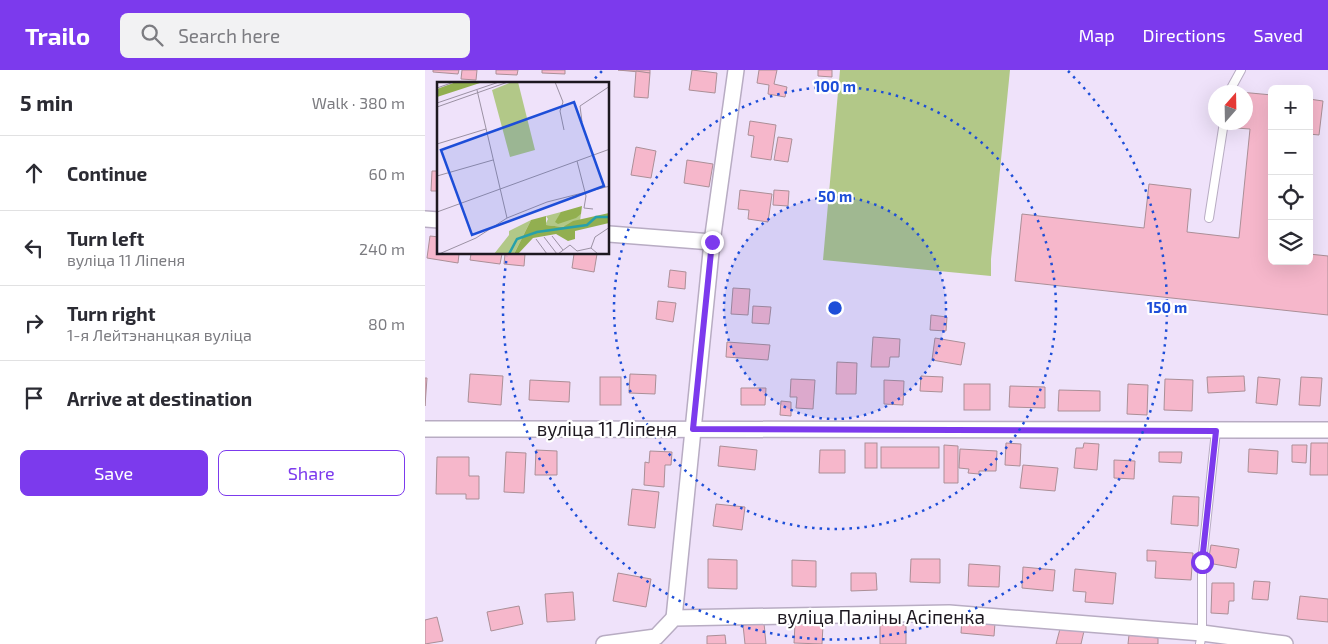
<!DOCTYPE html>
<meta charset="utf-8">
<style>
body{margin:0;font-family:"Exo 2",sans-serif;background:#f2f2f3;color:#2b2b33}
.controls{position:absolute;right:15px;top:15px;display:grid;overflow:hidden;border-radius:8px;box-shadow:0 5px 20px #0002}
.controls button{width:45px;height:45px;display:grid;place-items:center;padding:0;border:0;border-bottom:1px solid #e1e1e2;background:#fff;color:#2b2b33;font:25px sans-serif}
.compass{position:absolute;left:783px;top:15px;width:45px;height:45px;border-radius:50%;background:#fff;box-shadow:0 5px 20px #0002;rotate:20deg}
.stop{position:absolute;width:15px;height:15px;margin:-11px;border:4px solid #7c3aed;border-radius:50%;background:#fff}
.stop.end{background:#7c3aed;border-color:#fff;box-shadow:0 1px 5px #0008}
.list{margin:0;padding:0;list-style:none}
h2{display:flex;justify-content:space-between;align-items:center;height:65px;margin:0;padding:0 20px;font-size:21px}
h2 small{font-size:16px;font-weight:400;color:#7c7c81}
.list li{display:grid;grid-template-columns:32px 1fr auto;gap:15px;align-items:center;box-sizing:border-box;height:75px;padding:0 20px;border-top:1px solid #e1e1e2}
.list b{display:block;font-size:19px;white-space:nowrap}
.list p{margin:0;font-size:16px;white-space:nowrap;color:#7c7c81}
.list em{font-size:16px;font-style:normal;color:#7c7c81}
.actions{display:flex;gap:10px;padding:15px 20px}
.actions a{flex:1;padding:11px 0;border:1px solid #7c3aed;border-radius:8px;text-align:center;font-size:18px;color:#7c3aed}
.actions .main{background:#7c3aed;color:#fff}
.icon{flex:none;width:28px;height:28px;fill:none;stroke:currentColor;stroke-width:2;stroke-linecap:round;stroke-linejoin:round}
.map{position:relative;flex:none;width:903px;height:574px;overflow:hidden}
header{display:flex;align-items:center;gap:30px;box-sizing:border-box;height:70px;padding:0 25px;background:#7c3aed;color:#fff}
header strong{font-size:24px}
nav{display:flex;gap:28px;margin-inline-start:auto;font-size:18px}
.search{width:350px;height:45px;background:#f2f2f3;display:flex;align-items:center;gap:12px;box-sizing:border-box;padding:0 18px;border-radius:8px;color:#7c7c81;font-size:19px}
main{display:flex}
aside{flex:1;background:#fff}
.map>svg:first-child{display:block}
.green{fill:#b2c888}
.building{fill:#f6b7cb;stroke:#ab8f97}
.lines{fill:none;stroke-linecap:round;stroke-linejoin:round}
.lane-casing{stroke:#b8acc3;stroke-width:10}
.street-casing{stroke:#b8acc3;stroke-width:18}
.lane{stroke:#fff;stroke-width:8}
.street{stroke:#fff;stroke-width:15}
.route{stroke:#7c3aed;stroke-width:6}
.ring{fill:none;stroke:#1d4ed8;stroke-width:2.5;stroke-dasharray:2.5 5}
.labels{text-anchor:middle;stroke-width:4.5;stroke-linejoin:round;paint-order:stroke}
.street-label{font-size:19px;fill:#1d1820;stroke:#fff}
.inset-river{fill:none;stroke:#27a0aa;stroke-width:2.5}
.inset-road{fill:none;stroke:#9b91a3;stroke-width:1}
.view{fill:#1d4ed8;fill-opacity:0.15;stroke:#1d4ed8;stroke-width:2.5}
.inset-edge{fill:none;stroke:#1d1820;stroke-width:2.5}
.centre{fill:#1d4ed8;stroke:#fff;stroke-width:2.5}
.ring-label{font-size:15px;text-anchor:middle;font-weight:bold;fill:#1d4ed8;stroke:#fff;stroke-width:4.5;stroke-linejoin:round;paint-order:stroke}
</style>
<header>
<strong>Trailo</strong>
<div class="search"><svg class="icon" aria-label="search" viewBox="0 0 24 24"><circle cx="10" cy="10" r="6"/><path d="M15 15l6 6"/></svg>Search here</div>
<nav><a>Map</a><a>Directions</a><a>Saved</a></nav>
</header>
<main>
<aside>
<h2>5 min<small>Walk · 380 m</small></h2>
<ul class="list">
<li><svg class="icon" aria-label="ahead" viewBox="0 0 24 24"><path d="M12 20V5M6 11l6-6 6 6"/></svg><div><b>Continue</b></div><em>60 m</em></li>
<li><svg class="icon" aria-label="left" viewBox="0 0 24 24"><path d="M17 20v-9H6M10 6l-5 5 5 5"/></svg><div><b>Turn left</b><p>вуліца 11 Ліпеня</p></div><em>240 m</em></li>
<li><svg class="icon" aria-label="right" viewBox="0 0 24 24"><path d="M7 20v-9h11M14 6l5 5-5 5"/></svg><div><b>Turn right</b><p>1-я Лейтэнанцкая вуліца</p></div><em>80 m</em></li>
<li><svg class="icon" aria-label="arrive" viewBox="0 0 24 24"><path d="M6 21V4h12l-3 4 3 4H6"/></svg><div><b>Arrive at destination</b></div></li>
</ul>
<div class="actions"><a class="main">Save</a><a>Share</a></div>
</aside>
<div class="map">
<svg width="903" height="574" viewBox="0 0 903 574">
<rect width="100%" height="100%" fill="#efe2fa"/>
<path class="green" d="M415,0H585L566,189V206L398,190Z"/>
<g class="building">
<path d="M8,0H34L33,4L8,2Z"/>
<path d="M37,0H52L51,10L36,9Z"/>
<path d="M71,0H93L92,5L71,4Z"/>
<path d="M117,0H140V4L117,3Z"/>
<path d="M193,0H225V3Z"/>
<path d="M267,0L292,3L290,23L264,20Z"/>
<path d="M334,0H352L349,14L362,17L360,27L343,24L344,15L332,13Z"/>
<path d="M393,0H407V7L393,6Z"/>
<path d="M211,1L225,3L223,28L209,27Z"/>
<path d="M815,22L847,25V191H884V184L903,186V245L590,211L597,144L719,158L724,114L766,119L762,162L814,168L825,59L811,58L812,52H821V22Z"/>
<path d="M884,29L898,31L894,65L884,64Z"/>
<path d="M325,51L351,55L346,90L326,87L329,66L323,65Z"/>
<path d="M353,67L367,69L363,92L349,90Z"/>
<path d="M211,77L231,81L226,108L206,105Z"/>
<path d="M262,90L288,94L284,117L259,113Z"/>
<path d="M7,101H14V121H6Z"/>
<path d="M315,120L347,124L343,152L323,149L324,140L313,139Z"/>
<path d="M349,120L364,121L363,136L348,135Z"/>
<path d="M5,166L14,167V184H34L33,193L2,188Z"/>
<path d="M46,184H77L75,194L45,190Z"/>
<path d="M80,184H100L99,196L79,194Z"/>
<path d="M149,184H172L169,202L147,198Z"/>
<path d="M245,200L261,202L260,219L243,217Z"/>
<path d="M308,218L325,219L323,245L306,244Z"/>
<path d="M233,231L251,233L248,252L231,249Z"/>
<path d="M328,236L346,237L344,254L327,253Z"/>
<path d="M506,245L522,247L521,261L505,260Z"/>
<path d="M448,267L475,269L474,287H465L464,297H446Z"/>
<path d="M510,268L540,273L536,295L507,290Z"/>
<path d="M302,272L345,275L343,290L301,287Z"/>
<path d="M412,292L432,293L431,324H411Z"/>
<path d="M45,304L78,306L76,335L43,332Z"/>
<path d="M205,304L231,305L230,324L204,323Z"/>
<path d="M496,306L518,307L517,322L495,321Z"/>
<path d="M819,306L820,321L783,323L782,307Z"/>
<rect x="175" y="307" width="21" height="28"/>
<path d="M833,307L855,309L852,335L831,333Z"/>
<path d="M876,307L897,308L895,336L874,335Z"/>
<path d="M0,308H2L0,336Z"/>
<path d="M366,309L390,310L388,339L371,338L372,327H365Z"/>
<path d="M740,309L768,310L767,341L739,340Z"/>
<path d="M105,310L145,312L144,332L104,330Z"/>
<path d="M459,310L479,311L478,335L459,334Z"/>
<rect x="539" y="314" width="26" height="26"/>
<path d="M703,314L723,315L722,345L702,344Z"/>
<path d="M585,316L620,317V338L584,337Z"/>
<path d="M316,318H341L340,335H316Z"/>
<path d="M634,320L675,321V341H633Z"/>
<path d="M356,331L366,332V346L355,345Z"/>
<rect x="440" y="373" width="12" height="25"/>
<path d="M581,373L596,374L595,396L580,395Z"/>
<path d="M659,373L674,374L672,400L649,398L651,378H658Z"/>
<path d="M886,373H903V405H885Z"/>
<path d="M519,375L533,376V413H519Z"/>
<path d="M867,375H882L881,393L867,392Z"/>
<path d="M295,376L332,380L330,400L293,396Z"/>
<rect x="456" y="377" width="58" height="21"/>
<path d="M535,379L572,381L571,401H554V404L543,403L544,399L534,398Z"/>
<path d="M824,379L853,381L852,404L823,402Z"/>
<path d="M111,380L132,381V405H110Z"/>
<path d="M395,380H420V403H394Z"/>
<path d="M225,381L247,382L246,395H240L239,417L219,415L220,392L224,393Z"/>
<path d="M81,382L101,383L99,423L79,422Z"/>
<path d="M734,382H757L756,393L734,392Z"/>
<path d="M12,387H44V406H54V429H41V424H11Z"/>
<path d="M689,390L710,391L709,409L689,408Z"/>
<path d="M598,395L633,398L630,421L595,418Z"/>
<path d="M207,419L234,422L230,458L203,455Z"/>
<path d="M748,426L774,427L773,456L746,454Z"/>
<path d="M291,434L320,437L317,460L288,456Z"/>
<path d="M786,475L814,479L811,498L783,493Z"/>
<path d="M722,480L768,483L766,510L730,508L731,491H722Z"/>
<path d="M283,489L312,490V519L283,518Z"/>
<path d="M486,489H515V513L485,512Z"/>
<path d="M367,490L391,491V517L367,516Z"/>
<path d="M544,494L575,496L574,517L543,516Z"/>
<path d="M598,497L630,500L628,521L597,518Z"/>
<path d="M650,499L691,503L688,534L660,532L661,522L648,521Z"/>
<path d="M193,503L226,509L221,537L188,531Z"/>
<path d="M426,503H451L452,520L426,521Z"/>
<path d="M829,511L845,512L843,530L827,529Z"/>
<path d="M787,513H809V531H804L803,544L786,543Z"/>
<path d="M148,522L150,550L122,552L120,524Z"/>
<path d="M875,526L903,529V552L872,549Z"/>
<path d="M94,536L98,554L66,561L62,542Z"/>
<path d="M12,547L18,571L0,574V550Z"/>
<path d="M537,549L570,553L569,566L536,563Z"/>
<path d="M339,553L341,574H320L318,555Z"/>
<path d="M370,554L398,555L397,574L369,573Z"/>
<rect x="455" y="555" width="26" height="19"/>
<path d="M636,555L659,561L656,574H631Z"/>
<path d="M300,565L301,574H282V566Z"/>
<path d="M704,565L733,568V574H703Z"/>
</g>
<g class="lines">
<defs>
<g id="lane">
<path d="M804,22L816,0"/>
<path d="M784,148L799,52"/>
<path d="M775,574L777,563V492L791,361"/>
</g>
<g id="street">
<path d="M0,149L14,150"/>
<path d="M184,164L287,172"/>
<path d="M0,359L903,360"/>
<path d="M249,548L287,172L311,0"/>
<path d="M179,574L231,567L249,548L524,543L777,563L860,574"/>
</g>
</defs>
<use href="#lane" class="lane-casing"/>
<use href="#street" class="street-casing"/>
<use href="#lane" class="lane"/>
<use href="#street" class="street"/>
</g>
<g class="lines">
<path class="route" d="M287,172L268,359L791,361L777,492"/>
</g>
<circle cx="410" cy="238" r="111" fill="#1d4ed8" fill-opacity=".12"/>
<g class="ring">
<circle cx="410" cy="238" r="111"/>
<circle cx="410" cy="238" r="221"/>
<path d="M165 14A332 332 0 0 1 177 1M643 1A332 332 0 1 1 82 186"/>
</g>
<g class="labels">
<g class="street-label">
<text x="182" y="366">вуліца 11 Ліпеня</text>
<text x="456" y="554">вуліца Паліны Асіпенка</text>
</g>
</g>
<g transform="translate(12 12)">
<rect width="172" height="172" fill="#efe2fa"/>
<path d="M75,0H81L98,68L73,75L55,8ZM124,130L133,137L144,132L143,139L126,145L108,143L111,137L109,134ZM94,138L77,172H57L72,153V149Z" fill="#b2c888"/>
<path d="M19,0H46L0,15V7ZM145,124L144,132L139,136L121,142L118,140L124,130ZM172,131V141L138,149V157L131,159L119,152L96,156L81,172H77L94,138L109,134V143L126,145L136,139Z" fill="#92af50"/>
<path class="inset-river" d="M72,172L80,157L100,150L150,143L159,135H173"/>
<path class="inset-road" d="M118,0L126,20L123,29L127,48M0,6L17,0M40,8L70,136M0,21L62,0M0,25L71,0M145,40L143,24L173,4M0,62L49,47M140,79L149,114L147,126L156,127M0,94L56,78M0,130L173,67M115,154L126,168M107,155L120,172M99,157L110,172M154,166L158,155L173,145M140,169L154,166L161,172M2,172L39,156L70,136L110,120L173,104M121,172L133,163L140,169"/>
<path class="view" d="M137,20L167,104L35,153L4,68Z"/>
<rect width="172" height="172" class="inset-edge"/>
</g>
<circle cx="410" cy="238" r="8" class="centre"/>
<g class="ring-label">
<text x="410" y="22">100 m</text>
<text x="410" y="132">50 m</text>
<text x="742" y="243">150 m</text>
</g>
</svg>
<div class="controls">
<button>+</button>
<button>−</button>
<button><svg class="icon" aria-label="locate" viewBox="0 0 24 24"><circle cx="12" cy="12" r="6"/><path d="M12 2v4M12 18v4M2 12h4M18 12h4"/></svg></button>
<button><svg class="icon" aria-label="layers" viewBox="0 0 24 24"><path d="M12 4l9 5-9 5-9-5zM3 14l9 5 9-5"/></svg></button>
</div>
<svg class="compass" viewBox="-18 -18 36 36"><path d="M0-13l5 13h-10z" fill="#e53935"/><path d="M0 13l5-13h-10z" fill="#7c7c81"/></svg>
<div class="stop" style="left:777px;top:492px"></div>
<div class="stop end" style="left:287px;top:172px"></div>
</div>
</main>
